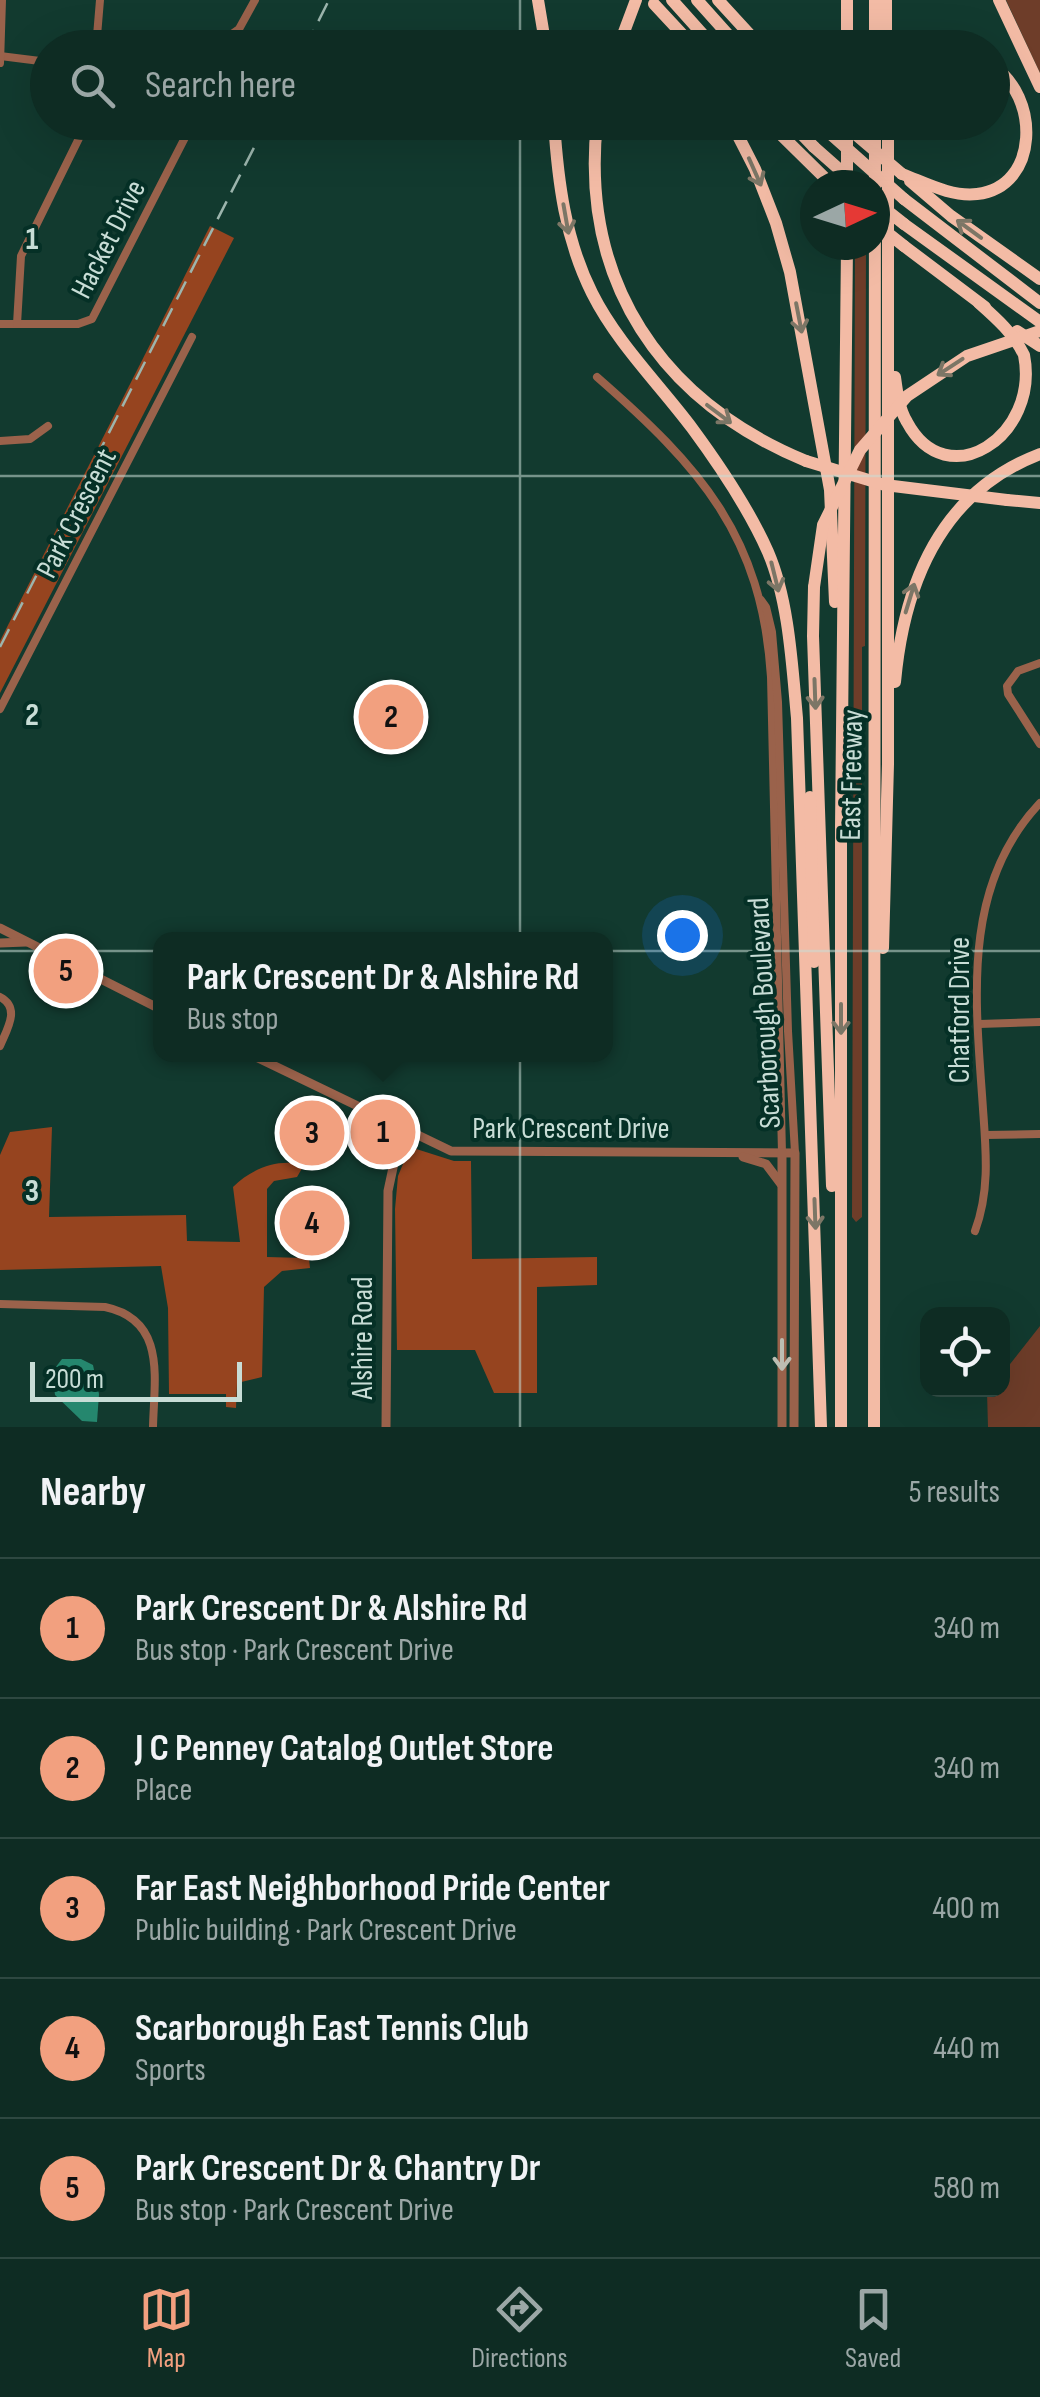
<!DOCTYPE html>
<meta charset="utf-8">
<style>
body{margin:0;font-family:"Sofia Sans Condensed",sans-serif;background:#1c3830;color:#f1f3f6}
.controls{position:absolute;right:30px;bottom:30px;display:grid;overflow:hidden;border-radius:20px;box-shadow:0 10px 40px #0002}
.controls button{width:90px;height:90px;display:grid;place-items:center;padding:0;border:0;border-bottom:2px solid #2e4841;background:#0e2c23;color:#f1f3f6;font:50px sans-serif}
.compass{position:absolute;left:800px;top:170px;width:90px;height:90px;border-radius:50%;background:#0e2c23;box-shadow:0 10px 40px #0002;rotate:86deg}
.scale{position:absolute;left:30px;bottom:25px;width:212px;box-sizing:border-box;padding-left:10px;border:5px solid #c8ddd6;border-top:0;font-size:28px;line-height:35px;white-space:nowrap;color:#c8ddd6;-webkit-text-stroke:8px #053026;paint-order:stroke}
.you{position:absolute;left:682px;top:935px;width:35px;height:35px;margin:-25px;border:8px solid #fff;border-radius:50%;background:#1a73e8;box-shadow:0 0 0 15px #1a73e833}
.badge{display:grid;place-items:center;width:65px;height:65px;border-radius:50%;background:#f2a07f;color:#111;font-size:32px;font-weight:700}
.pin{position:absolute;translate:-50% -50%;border:5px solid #fff;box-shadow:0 2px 10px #0006}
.popup{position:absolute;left:153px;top:932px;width:460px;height:130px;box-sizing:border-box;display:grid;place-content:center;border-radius:20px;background:#0e2c23;filter:drop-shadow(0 2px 8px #0005);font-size:32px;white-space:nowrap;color:#9ba7a6}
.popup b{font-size:38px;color:#f1f3f6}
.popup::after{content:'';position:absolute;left:50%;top:100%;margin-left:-20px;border:20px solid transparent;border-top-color:#0e2c23}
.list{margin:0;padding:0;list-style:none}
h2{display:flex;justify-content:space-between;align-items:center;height:130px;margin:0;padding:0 40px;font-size:42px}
h2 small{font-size:32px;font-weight:400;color:#9ba7a6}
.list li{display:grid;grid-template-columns:65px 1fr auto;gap:30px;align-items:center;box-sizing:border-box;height:140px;padding:0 40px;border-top:2px solid #2e4841}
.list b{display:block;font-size:38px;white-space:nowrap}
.list p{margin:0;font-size:32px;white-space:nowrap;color:#9ba7a6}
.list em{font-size:32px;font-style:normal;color:#9ba7a6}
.icon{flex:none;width:55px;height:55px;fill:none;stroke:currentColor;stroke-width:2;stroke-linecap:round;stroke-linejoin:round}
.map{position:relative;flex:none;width:1040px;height:1427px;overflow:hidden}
.search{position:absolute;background:#0e2c23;box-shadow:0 10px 40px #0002;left:30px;right:30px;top:30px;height:110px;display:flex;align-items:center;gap:25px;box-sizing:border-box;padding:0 35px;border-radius:55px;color:#9ba7a6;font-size:38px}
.sheet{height:830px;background:#0e2c23}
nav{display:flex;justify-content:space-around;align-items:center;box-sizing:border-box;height:140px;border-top:2px solid #2e4841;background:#0e2c23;font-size:28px;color:#9ba7a6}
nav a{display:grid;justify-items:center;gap:5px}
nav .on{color:#f2a07f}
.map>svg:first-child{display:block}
.green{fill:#6e3d29}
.forest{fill:#96441f}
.water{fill:#25876e}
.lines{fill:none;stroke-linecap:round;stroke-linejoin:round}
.minor{stroke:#9a624b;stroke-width:8}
.tertiary{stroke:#9a624b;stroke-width:9}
.motorway{stroke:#f3bba5;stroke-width:12}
.rail{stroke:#9cb5ad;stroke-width:2.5;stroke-dasharray:20 10;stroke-linecap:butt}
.motorway-bridge{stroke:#f3bba5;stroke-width:12}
.oneway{stroke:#7c7666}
.oneway2{stroke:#bcbeb3}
.grid{fill:none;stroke:#c8ddd6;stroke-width:2.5;stroke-opacity:0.55}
.labels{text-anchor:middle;stroke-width:8;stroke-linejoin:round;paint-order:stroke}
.street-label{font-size:30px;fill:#c8ddd6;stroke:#053026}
.grid-label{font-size:32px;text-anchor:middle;font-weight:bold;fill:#c8ddd6;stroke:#053026;stroke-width:8;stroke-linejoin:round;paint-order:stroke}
</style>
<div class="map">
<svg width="1040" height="1427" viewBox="0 0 1040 1427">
<rect width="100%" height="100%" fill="#123a2f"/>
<g class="green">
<path d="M1006,0H1040V73Z"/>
<path d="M855,245H866L865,646L862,647V1217L856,1222L852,1217Z"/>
<path d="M1040,1326V1427H988L987,1392L1002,1390L1003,1373Z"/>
</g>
<g class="forest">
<path d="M210,226L234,238L0,693V641Z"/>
<path d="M52,1127L49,1217L186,1215L187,1241L240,1242L233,1187C251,1169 278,1158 304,1165L297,1177L274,1181L267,1189V1257L305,1258L309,1259L310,1268L282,1271L264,1287L262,1377L237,1383L236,1408L226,1407V1394H169L168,1308L161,1266L0,1270V1155L10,1132Z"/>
<path d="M410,1147L454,1161H471L472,1259L597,1257V1285L537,1287V1393H494L475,1350H397L395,1209L398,1176Z"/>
</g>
<path class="water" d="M62,1359H81L93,1365L99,1394L97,1422L82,1421L55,1395L52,1372Z"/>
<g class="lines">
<g class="minor">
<path d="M96,48L100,0"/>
<path d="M212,48L239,29L255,0"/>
<path d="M0,56L48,62"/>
<path d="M0,63L2,0"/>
<path d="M0,324H78L92,319L193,122"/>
<path d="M17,324L21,256L87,122"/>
<path d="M597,377C700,467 762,535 771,677L782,1153"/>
<path d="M0,441L30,439L48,426"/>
<path d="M761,600L766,607L772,632L778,702L788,1031L795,1153"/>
<path d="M1040,663L1018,671L1007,686L1008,694L1040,744"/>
<path d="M0,709L192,337"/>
<path d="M0,997C21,1008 7,1029 0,1046"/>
<path d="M979,1024L1040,1022"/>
<path d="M985,1135L1040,1134"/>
<path d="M975,1231C990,1191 986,1151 983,1109C976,1004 960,887 1040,803"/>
<path d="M0,1304L105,1307C167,1320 154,1379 153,1427"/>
</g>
<g class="tertiary">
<path d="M0,928L160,1009"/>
<path d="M0,943L26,942"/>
<path d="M250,1054L451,1151L795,1153L794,1427"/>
<path d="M743,1157L766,1164L781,1184"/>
<path d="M386,1427L388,1191L394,1163L407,1132"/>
<path d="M782,1427V1153"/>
</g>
<g class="motorway">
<path d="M538,0L546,48"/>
<path d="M672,0L715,48"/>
<path d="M697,0L740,48"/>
<path d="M718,0L762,48"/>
<path d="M886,0V48"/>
<path d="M999,0L1040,87"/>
<path d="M654,4L695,48"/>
<path d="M618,48L636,0"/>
<path d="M847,48V0"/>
<path d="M875,48V0"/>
<path d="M554,122C558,182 565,239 592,293C617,343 659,384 692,428C720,466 749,509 768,552C789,601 792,665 797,718L821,1427"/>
<path d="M597,122C580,282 661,401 806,461"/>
<path d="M731,122L755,169L776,223L790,272L830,490L835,602"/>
<path d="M768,122L832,185"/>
<path d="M790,122L814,147"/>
<path d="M902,174C926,183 951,197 977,194C1040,187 1040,95 992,66"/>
<path d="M910,181L951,216L1040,279"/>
<path d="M847,185V122"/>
<path d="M904,199L1040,303"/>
<path d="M904,224L1040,322"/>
<path d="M904,246L985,307"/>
<path d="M1017,331L1040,346"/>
<path d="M895,377C897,392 899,409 907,422C947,497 1040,436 1024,355C1014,334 996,318 979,303"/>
<path d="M1007,500L1040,503"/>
<path d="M814,587L813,636L832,1186"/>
<path d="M895,682C904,583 941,492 1040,454"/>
<path d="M810,797L814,962"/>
<path d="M883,948L888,764V122"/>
<path d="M841,1427V828L847,245"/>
<path d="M874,1427L875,122"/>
</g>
<g class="rail">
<path d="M305,48L329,0"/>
<path d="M0,647L267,122"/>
</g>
<g class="motorway-bridge">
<path d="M817,122L904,199"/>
<path d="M841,122L902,174"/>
<path d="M814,147L857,185"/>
<path d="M875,201L904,224"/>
<path d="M875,223L904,246"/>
<path d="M806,461L885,485L1007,500"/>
<path d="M814,587L823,525L860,450L907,396L967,356L1040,331"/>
</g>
</g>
<defs><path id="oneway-shaft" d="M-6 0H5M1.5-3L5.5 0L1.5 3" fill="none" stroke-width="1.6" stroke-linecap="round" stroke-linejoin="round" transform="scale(2.5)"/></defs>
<g class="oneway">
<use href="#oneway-shaft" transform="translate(755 172) rotate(66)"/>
<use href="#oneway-shaft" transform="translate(566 219) rotate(80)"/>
<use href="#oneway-shaft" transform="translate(969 229) rotate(-144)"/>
<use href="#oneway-shaft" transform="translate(799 318) rotate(79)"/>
<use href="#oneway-shaft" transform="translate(950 367) rotate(147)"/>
<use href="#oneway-shaft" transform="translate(719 414) rotate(37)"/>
<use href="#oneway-shaft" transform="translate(775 577) rotate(76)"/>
<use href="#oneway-shaft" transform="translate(910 598) rotate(-73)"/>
<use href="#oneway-shaft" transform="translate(815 694) rotate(88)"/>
<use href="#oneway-shaft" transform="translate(841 1019) rotate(90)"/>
<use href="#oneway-shaft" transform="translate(815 1214) rotate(88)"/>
</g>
<use class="oneway2" href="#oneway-shaft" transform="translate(782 1355) rotate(90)"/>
<path class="grid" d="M520,0V48M520,122V1427M0,476H1040M0,951H1040"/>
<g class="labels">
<g class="street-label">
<text transform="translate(108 239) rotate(-63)" y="10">Hacket Drive</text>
<text transform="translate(76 513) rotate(-63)" y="10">Park Crescent</text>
<text transform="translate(851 775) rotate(-89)" y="10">East Freeway</text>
<text transform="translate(959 1010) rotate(-90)" y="10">Chatford Drive</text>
<text transform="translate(764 1013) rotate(-93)" y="10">Scarborough Boulevard</text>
<text x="571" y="1138">Park Crescent Drive</text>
<text transform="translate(362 1338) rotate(-90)" y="10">Alshire Road</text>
</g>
</g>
<g class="grid-label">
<text x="32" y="249">1</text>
<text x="32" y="725">2</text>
<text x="32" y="1201">3</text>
</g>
</svg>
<div class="controls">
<button><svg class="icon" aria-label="locate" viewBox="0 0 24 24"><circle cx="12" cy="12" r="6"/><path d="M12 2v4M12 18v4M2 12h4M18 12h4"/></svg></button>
</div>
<svg class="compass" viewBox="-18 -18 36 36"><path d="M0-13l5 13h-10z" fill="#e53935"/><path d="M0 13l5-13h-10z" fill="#9ba7a6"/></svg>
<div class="scale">200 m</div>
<div class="you"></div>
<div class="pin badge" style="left:383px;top:1132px">1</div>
<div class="popup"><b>Park Crescent Dr &amp; Alshire Rd</b>Bus stop</div>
<div class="pin badge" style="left:391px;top:717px">2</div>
<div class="pin badge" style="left:312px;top:1133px">3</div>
<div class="pin badge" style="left:312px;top:1223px">4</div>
<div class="pin badge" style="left:66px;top:971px">5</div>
<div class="search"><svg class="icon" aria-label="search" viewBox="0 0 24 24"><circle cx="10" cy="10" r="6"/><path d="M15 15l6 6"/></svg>Search here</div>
</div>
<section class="sheet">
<h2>Nearby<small>5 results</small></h2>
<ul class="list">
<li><span class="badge">1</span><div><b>Park Crescent Dr &amp; Alshire Rd</b><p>Bus stop · Park Crescent Drive</p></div><em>340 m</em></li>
<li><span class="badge">2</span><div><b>J C Penney Catalog Outlet Store</b><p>Place</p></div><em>340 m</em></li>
<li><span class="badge">3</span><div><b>Far East Neighborhood Pride Center</b><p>Public building · Park Crescent Drive</p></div><em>400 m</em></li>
<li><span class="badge">4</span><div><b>Scarborough East Tennis Club</b><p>Sports</p></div><em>440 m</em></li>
<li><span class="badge">5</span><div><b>Park Crescent Dr &amp; Chantry Dr</b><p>Bus stop · Park Crescent Drive</p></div><em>580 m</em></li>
</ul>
</section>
<nav>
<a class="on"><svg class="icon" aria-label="map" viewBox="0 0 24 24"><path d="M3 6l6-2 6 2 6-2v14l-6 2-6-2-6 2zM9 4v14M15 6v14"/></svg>Map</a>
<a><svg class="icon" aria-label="directions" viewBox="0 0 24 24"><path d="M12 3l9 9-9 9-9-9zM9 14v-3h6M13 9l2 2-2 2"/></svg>Directions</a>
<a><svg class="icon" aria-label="saved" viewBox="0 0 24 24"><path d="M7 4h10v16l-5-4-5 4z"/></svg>Saved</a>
</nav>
